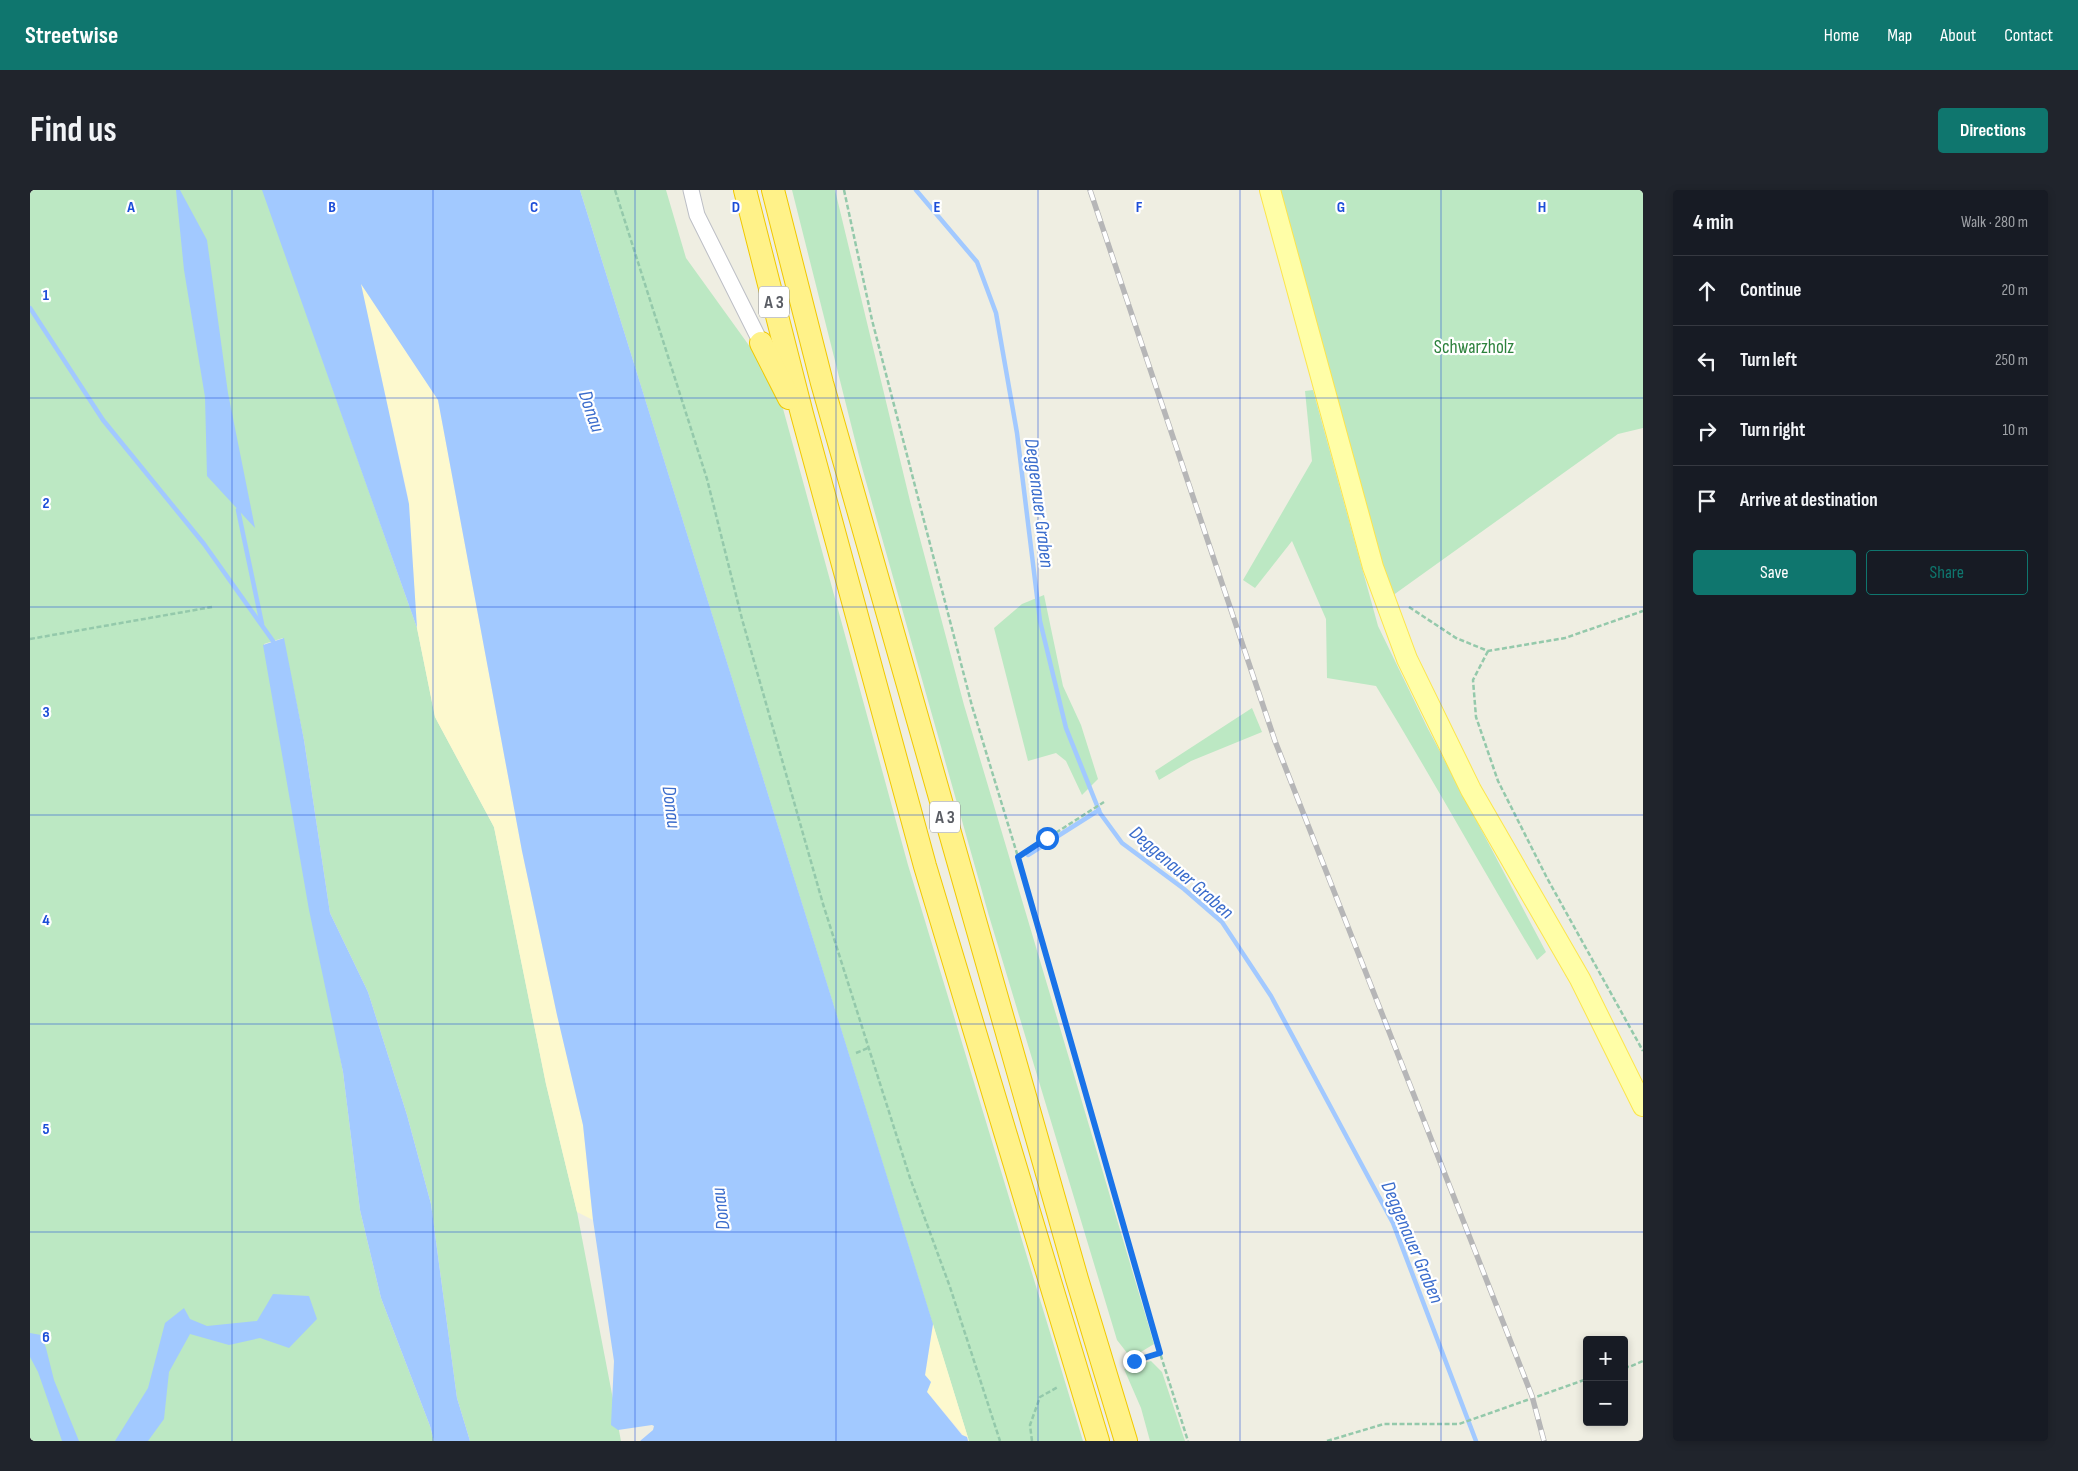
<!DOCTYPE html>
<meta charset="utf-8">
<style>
body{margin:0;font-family:"Sofia Sans Condensed",sans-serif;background:#20242c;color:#f1f3f6}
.controls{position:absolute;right:15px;bottom:15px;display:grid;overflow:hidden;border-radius:5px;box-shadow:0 2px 8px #0003}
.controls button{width:45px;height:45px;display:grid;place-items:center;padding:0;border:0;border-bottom:1px solid #363941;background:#171b24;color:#f1f3f6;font:25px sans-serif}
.stop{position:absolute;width:15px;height:15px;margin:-11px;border:4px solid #1a73e8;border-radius:50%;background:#fff}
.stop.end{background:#1a73e8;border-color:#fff;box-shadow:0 1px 5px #0008}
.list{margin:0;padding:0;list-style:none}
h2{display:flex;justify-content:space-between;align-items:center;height:65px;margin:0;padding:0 20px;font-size:21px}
h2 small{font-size:16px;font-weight:400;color:#9ea1a6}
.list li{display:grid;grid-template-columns:32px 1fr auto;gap:15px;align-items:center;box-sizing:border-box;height:70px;padding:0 20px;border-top:1px solid #363941}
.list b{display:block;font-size:19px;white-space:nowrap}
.list em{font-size:16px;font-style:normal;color:#9ea1a6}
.actions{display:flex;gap:10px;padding:15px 20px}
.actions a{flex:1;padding:11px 0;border:1px solid #0f766e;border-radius:5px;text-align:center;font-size:18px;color:#0f766e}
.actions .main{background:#0f766e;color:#fff}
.icon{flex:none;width:28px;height:28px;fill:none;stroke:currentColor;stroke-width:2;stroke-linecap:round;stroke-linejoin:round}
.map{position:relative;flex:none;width:1613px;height:1251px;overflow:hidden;border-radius:5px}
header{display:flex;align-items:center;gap:30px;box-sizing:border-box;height:70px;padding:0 25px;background:#0f766e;color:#fff}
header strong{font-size:24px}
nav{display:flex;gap:28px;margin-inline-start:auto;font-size:18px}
.intro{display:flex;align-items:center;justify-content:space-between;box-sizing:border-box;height:120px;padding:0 30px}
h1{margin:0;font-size:35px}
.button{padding:12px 22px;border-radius:5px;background:#0f766e;color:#fff;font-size:18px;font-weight:700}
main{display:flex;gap:30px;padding:0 30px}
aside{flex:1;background:#171b24;border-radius:5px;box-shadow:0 2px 8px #0003}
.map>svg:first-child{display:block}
.green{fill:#bce8c3}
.sand{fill:#fdf9ce}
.water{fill:#a2c9ff}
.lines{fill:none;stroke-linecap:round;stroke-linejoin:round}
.stream{stroke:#a2c9ff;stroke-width:4.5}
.minor-casing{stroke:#bcbec5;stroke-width:17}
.major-casing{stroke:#fce54d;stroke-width:22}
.highway-casing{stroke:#f1c800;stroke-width:24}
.path{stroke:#94c9ab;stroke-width:2.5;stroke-dasharray:5 2.5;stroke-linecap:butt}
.minor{stroke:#fff;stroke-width:15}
.major{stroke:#fffea7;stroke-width:20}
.highway{stroke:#fff289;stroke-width:22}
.rail-casing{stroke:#b6b6b7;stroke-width:5.5}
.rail{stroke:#fff;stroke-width:4;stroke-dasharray:11;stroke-linecap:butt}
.route{stroke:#1a73e8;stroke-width:6}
.grid{fill:none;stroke:#1d4ed8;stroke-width:1;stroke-opacity:0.55}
.labels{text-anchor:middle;stroke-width:4.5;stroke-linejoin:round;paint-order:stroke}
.shield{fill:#fff;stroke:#8c8e92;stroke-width:1}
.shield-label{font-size:18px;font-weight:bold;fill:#5a5d64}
.park-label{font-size:19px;fill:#2d823d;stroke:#fff}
.water-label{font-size:20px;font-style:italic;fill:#3a6ccc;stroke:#fff}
.grid-label{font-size:16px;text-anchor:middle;font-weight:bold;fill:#1d4ed8;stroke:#fff;stroke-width:4.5;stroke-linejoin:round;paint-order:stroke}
</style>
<header>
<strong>Streetwise</strong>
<nav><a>Home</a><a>Map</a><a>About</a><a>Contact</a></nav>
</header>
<div class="intro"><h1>Find us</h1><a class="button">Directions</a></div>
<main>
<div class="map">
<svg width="1613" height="1251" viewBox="0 0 1613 1251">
<rect width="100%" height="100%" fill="#efeee2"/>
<g class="green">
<path d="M0,0H233L387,438L405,527L464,637L516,894L547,1022L591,1251H440L427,1208L401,1014L377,925L338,802L300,723L274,550L253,448L234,454L313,882L330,1020L351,1108L400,1236L404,1251H0Z"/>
<path d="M550,0H636L656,68L746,193L878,675L1053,1251H939Z"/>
<path d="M762,0H805L880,311L934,515L1124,1154L1101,1168L1087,1150L959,726L831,274Z"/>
<path d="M1240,0H1613V238L1588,244L1355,411Z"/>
<path d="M1283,200L1348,436L1397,537L1516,762L1507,770C1452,679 1401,586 1346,496L1297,488L1296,429L1262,351L1225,398L1213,390L1282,271L1275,201Z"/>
<path d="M1014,405L1033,496L1051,535L1068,589L1052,605L1036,571L1026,563L998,571L964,438L992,414Z"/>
<path d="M1222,518L1232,542L1161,571L1129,590L1125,581Z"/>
<path d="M1121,1171L1132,1182L1155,1251H1120L1111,1218L1094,1179Z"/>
</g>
<g class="sand">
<path d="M330,92L408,210L492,661L527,825L553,935L563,1030L547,1022L516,894L464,637L405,527L387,438L378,307Z"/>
<path d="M903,1134L939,1251L937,1247L933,1245L897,1202L895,1186Z"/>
</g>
<g class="water">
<path d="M146,0H150L177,50L198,203L225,338L177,286L175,207L154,80Z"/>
<path d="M232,0H550L903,1134L895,1185L901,1192L897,1202L932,1245L937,1247L938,1251H610L623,1240L624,1236L622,1235L588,1240L581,1235L584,1171L563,1030L553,935L527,825L492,661L408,210L331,94L379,314L387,438Z"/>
<path d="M254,448L274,550L300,723L338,802L377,925L401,1014L427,1208L440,1251H404L400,1236L351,1108L330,1020L313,882L279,720L233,455Z"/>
<path d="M243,1104L279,1106L287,1129L259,1158L230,1148L199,1155L160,1144L139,1182L134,1229L118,1251H85L118,1198L135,1133L154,1118L160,1129L177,1136L227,1131Z"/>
<path d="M0,1143L11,1145L16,1158L24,1190L49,1251H32L8,1182L0,1167Z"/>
</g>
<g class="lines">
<g class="stream">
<path d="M886,0L947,72L966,123L987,243L1010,431L1036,538L1070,623L1092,653L1154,699L1192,732L1241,806L1363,1033L1446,1251"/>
<path d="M0,118L73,230L174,354L243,451"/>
<path d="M208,320L232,434"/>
<path d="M998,665L1069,620"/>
</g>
<defs>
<path id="minor" d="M661,0L667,25L731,153"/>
<path id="major" d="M1240,0L1343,377L1377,469L1441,600L1550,789L1613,916"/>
<g id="highway">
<path d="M715,0L772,224L895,676L1068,1251"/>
<path d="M743,0L792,193L1047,1089L1096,1251"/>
<path d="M731,153L759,208"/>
</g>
</defs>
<use href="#minor" class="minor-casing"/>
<use href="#major" class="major-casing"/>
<use href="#highway" class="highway-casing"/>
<g class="path">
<path d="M585,0L677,289L712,429L793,714L880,988L920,1097L970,1251"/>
<path d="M814,0L842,130L942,516L988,667L1130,1163L1158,1251"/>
<path d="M1379,417L1426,448L1458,461L1535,448L1613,421"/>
<path d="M0,449L182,417"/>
<path d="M1458,461L1443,490L1446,527L1468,591L1517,688L1613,861"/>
<path d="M988,667L1074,612"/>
<path d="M826,863L838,858"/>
<path d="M1104,1171L1130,1163"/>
<path d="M1594,1176L1599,1177L1613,1171"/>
<path d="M1002,1251L1000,1235L1010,1207L1028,1197"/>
<path d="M1297,1251L1354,1234H1429L1557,1189"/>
</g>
<use href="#minor" class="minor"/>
<use href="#major" class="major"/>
<use href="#highway" class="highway"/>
<defs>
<path id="rail" d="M1060,0L1245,551L1502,1206L1514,1251"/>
</defs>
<use href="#rail" class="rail-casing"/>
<use href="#rail" class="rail"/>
</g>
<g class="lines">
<path class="route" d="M1017,648L988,667L1130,1163L1104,1171"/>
</g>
<path class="grid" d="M202,0V1251M403,0V1251M605,0V1251M806,0V1251M1008,0V1251M1210,0V1251M1411,0V1251M0,208H1613M0,417H1613M0,625H1613M0,834H1613M0,1042H1613"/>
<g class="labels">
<g class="shield">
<rect x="729" y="96.5" width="30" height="31" rx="4"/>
<rect x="900" y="611.5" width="30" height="31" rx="4"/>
</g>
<g class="shield-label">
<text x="744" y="118">A 3</text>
<text x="915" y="633">A 3</text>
</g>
<g class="park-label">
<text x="1444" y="163">Schwarzholz</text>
</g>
<g class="water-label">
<text transform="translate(562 221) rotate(71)" y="7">Donau</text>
<text transform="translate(1010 313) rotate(83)" y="7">Deggenauer Graben</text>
<text transform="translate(642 617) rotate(83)" y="7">Donau</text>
<text transform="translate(1152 682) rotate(41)" y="7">Deggenauer Graben</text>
<text transform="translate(690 1019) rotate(-97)" y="7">Donau</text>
<text transform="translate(1383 1052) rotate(67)" y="7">Deggenauer Graben</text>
</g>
</g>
<g class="grid-label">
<text x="101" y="22">A</text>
<text x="302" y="22">B</text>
<text x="504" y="22">C</text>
<text x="706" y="22">D</text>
<text x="907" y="22">E</text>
<text x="1109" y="22">F</text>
<text x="1311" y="22">G</text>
<text x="1512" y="22">H</text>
<text x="16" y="110">1</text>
<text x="16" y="318">2</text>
<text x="16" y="527">3</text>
<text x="16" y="735">4</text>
<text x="16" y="944">5</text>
<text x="16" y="1152">6</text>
</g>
</svg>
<div class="controls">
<button>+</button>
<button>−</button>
</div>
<div class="stop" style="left:1017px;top:648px"></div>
<div class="stop end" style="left:1104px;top:1171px"></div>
</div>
<aside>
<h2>4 min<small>Walk · 280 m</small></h2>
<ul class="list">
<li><svg class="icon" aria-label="ahead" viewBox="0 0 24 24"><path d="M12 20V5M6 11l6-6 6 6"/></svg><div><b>Continue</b></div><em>20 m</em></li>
<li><svg class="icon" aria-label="left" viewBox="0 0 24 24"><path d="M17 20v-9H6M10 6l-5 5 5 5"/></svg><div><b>Turn left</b></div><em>250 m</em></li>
<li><svg class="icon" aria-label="right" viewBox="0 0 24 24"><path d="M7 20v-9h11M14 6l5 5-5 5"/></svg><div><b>Turn right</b></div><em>10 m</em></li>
<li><svg class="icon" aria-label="arrive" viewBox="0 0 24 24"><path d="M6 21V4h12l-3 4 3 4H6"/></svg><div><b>Arrive at destination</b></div></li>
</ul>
<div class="actions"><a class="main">Save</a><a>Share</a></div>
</aside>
</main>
